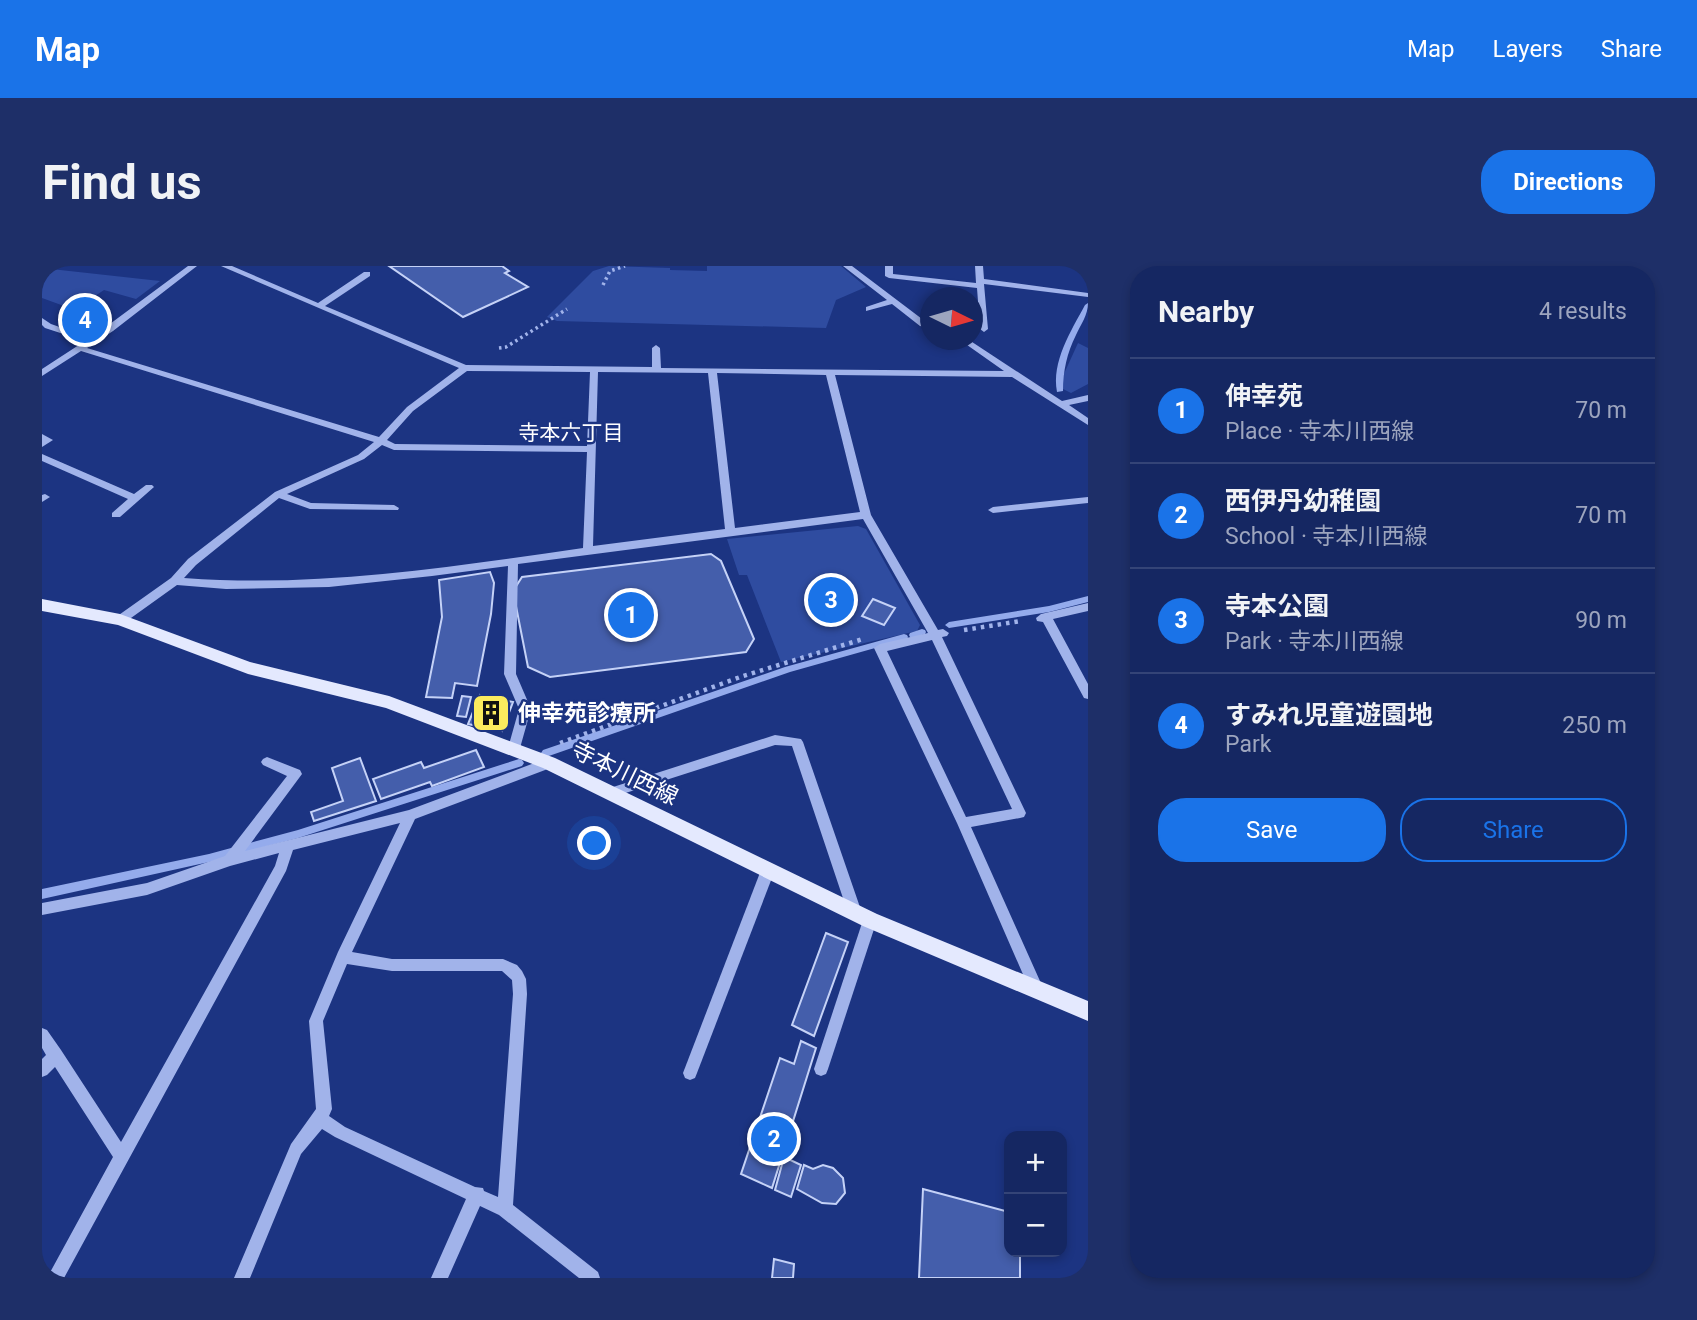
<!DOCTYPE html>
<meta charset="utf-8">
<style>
body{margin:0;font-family:Roboto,"Noto Sans JP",sans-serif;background:#1e2f68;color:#f1f3f6}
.controls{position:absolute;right:21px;bottom:21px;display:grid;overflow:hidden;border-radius:14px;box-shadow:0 4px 10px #0003}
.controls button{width:63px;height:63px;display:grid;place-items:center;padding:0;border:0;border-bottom:2px solid #344477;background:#152762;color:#f1f3f6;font:35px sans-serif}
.compass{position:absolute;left:878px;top:21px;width:63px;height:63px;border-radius:50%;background:#152762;box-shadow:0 4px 10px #0003;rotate:95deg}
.you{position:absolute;left:553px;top:578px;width:24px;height:24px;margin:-18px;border:5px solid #fff;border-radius:50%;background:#1a73e8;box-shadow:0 0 0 10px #1a73e833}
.badge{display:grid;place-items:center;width:46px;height:46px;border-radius:50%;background:#1a73e8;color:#fff;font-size:23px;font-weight:700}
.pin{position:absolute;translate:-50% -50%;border:4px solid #fff;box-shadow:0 2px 7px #0006}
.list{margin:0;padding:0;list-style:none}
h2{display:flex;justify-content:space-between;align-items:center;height:91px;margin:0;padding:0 28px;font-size:30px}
h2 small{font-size:23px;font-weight:400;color:#9da5be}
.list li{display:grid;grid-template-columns:46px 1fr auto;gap:21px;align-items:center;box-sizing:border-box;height:105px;padding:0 28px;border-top:2px solid #344477}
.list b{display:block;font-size:26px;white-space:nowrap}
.list p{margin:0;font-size:23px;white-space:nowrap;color:#9da5be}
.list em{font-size:23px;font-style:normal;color:#9da5be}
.actions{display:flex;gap:14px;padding:21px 28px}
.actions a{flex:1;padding:16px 0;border:2px solid #1a73e8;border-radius:28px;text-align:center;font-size:24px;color:#1a73e8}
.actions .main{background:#1a73e8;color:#fff}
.map{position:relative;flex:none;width:1046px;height:1012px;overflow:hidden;border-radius:28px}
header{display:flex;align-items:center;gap:42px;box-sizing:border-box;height:98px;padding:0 35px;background:#1a73e8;color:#fff}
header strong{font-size:33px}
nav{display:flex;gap:38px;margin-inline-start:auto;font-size:24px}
.intro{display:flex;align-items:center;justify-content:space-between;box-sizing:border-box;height:168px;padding:0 42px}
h1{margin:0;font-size:49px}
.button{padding:18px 32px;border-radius:28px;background:#1a73e8;color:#fff;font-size:24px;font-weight:700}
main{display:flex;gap:42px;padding:0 42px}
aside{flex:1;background:#152762;border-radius:28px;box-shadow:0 4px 10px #0003}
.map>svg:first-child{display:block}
.green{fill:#2f4ca0}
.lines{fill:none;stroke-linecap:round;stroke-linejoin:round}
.stream{fill:#94abec;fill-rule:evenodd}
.building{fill:#445eab;stroke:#c5d2f7;stroke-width:2}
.path-far1{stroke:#a1b3ea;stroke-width:3.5;stroke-dasharray:2.5 3.5;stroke-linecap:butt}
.path{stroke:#a1b3ea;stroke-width:4.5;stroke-dasharray:3.5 5;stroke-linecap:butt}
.minor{fill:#a1b3ea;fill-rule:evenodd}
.major{fill:#e4e9fe;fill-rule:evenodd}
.labels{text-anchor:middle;stroke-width:5;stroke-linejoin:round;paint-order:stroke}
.far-neighbourhood-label{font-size:21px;fill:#fff;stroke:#1c3482}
.poi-label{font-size:23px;font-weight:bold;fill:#fff;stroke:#1c3482;text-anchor:start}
.street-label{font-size:23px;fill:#fff;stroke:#1c3482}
</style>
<header>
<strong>Map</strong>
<nav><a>Map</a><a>Layers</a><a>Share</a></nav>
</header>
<div class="intro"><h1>Find us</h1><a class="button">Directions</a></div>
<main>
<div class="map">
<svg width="1046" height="1012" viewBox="0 0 1046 1012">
<rect width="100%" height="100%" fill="#1c3482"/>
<g class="green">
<path d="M567,0L628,2V4L665,5V0H799L824,21L794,34L784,62L515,55L505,51L551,5Z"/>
<path d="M0,2L118,15L94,33L62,24L38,40L71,52L48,68L15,57L33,44L0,32Z"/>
<path d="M1036,77L1046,82V118L1029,127L1019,122L1021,110Z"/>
<path d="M816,260L824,263L878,359L875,365L739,396L705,309H697L685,273Z"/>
</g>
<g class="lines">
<g class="stream">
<path d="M1046,37C1046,49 1039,58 1034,69C1025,87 1021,105 1021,125L1015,126C1009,96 1029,65 1043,39Z"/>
<path d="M1046,330V336L1007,346L907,362L903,359L907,356L1007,340Z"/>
<path d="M880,363L883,364L884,366L883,368L871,372L868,371L867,369L868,367Z"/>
<path d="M862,368L865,369L866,371L865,373L748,406L504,491L501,490L499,487L501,484L743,401Z"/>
<path d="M477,493L480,494L482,497L480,500L256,572L167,596L0,633V623L167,588L256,564Z"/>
</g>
</g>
<g class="building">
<path d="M347,0H460L467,5L463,7L486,21L421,51Z"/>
<path d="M669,288L679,295L712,373L704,386L508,411L486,401L471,325L480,311Z"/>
<path d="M448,306L452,317L449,348L435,420L413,417L410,432L384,431L400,351L397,314Z"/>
<path d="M831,333L853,342L842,359L820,350Z"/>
<path d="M438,429L471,436L460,465L426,458Z"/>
<path d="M420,430L429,431L424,451L415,450Z"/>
<path d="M434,484L442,501L390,520L388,516L339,533L331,513L379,496L382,502Z"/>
<path d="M318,492L334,535L272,555L269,546L301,535L290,502Z"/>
<path d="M784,667L806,676L772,770L750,759Z"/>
<path d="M759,775L774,782L730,922L699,908L738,792L752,798Z"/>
<path d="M742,891L759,899L749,931L733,924Z"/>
<path d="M762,899L771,903L781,899L791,902L801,912L803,927L794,938L780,937L755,923Z"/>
<path d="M881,923L967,946V986H978V1012H877Z"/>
<path d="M732,993L752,998L751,1012H730Z"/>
</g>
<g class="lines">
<g class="path-far1">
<path d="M561,19L568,5L583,0"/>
<path d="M457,82L464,81L525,43"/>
</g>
<g class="path">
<path d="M922,364L979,355"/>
<path d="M518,477L701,410L821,373"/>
</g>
<g class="minor">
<path d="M146,0H155L71,65L45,82L337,171L365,141L417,102L179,0H190L276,37L322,6H328V10L283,40L424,99L610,101V82L614,79L618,82L619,102L962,105L918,74H927L1020,135L1046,129V135L1027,139L1046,152V159L970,111L793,109L829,249L896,364L901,363L907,367L905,370L900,371L984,547L982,551L978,552L929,561L1002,724L1000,729L995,731L990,729L915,557L832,382L838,378L886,367L821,253L476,298L474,408L489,443L478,482L476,485H468L466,482L477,443L462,408L466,300L390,310L287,321L184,323L135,319L82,357H74L73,354L74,351L129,312L146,293L233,226L316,189L332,176L39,85L0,110V103L43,75L3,62L0,59V52L9,58L49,72ZM425,105L548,106L545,180L353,178L345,174L371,145ZM556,106L666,107L683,263L551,280ZM675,107L784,109L818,246L693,262ZM340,179L352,184L545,186L541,282C408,301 276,322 142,312L154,299L237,232L268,243L356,244L357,242L352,239L269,237L245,228L322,193ZM890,374L970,543L924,551L845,385Z"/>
<path d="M801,0H810L884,56L888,58V62L878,60L850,38L824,45V41L845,34Z"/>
<path d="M843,0H851V8L934,17L933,0H941L942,13L1046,27V31L942,18L946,63L942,66L938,63L935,22L847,12L843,10Z"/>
<path d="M0,168L11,174L0,181Z"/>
<path d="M0,188L92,228L104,219H110L112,221L78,251H70V247L86,233L0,195Z"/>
<path d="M3,228L8,231L0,236V229Z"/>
<path d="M1046,231V237L951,247L946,244L951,241Z"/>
<path d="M1046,337V345L1011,353L1046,418V433L1042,432L1001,356L995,355L994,352L999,348Z"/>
<path d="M733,469L759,473L761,476L820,647L818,651L813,653L808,651L806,647L750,480L733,479L568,532L564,531L562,527L564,523L568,522Z"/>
<path d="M225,491L258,504L260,508L203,585L367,544L503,493H511L513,497L511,501L373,553L310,686L350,693H461L475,699L480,705L484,713L485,728L471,939L556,1006L558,1012H537L457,949L438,940L406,1012H389L424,933L293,871L280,863L259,888L208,1012H192L249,878L274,843L267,755L296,686L358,557L251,584L244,605L22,1012H5L71,891L13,801L5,809L0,811V793L4,789L0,782V762L5,764L19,784L79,876L233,600L237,587L188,600L105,629L0,649V637L105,617L183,590L245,510L221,499L219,496L221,493ZM305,698L350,705H460L470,714L471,728L456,931L442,925L441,922L433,921L303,861L287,850L290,843L281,755Z"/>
<path d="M726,598L731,600L733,604L655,807L653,812L648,814L643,812L641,807L719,604L721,600Z"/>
<path d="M828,648L833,650L835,654L786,803L784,808L779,810L774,808L772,803L821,654L823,650Z"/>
</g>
<path class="major" d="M0,333L78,348L208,396L347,430L513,492L835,648L1046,735V755L821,660L501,502L344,442L206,408L76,359L0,345Z"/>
</g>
<defs>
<symbol id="building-square" viewBox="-11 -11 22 22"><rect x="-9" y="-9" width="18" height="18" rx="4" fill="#fbec5e" stroke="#1c3482"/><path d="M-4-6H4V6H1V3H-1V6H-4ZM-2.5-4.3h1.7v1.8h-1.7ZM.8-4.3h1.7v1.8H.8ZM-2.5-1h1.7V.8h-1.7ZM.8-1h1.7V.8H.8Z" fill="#111"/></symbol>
</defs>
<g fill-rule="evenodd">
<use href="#building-square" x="427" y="425" width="44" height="44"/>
</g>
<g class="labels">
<g class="far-neighbourhood-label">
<text x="529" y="174">寺本六丁目</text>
</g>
<g class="poi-label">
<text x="476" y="455">伸幸苑診療所</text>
</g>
<g class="street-label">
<text transform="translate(583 507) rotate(26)" y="8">寺本川西線</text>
</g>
</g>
</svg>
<div class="controls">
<button>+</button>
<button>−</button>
</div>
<svg class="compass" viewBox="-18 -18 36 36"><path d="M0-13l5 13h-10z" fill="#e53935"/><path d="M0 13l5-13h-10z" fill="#9da5be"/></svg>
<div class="you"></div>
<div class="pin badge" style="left:589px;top:349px">1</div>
<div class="pin badge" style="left:732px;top:873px">2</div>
<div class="pin badge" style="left:789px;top:334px">3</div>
<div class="pin badge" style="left:43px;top:54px">4</div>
</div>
<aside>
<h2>Nearby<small>4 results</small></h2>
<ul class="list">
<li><span class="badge">1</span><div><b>伸幸苑</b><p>Place · 寺本川西線</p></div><em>70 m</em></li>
<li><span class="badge">2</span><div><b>西伊丹幼稚園</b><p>School · 寺本川西線</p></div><em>70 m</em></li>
<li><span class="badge">3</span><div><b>寺本公園</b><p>Park · 寺本川西線</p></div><em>90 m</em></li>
<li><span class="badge">4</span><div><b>すみれ児童遊園地</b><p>Park</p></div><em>250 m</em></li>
</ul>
<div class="actions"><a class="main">Save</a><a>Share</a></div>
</aside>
</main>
